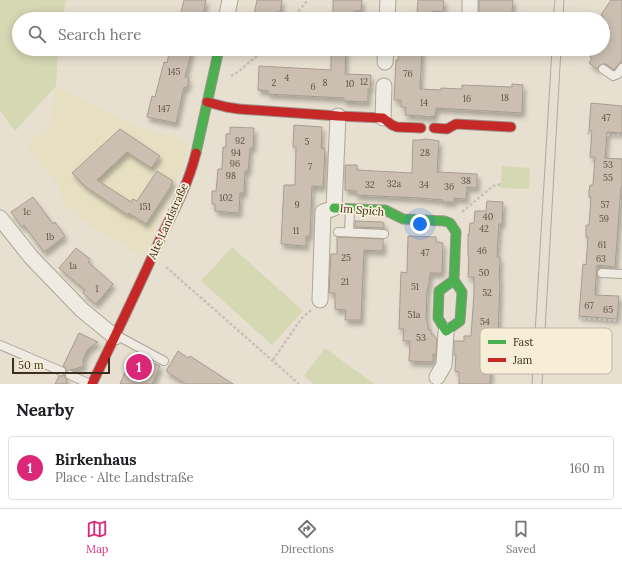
<!DOCTYPE html>
<meta charset="utf-8">
<style>
body{margin:0;font-family:Lora,serif;background:#f6f6f6;color:#202124}
.scale{position:absolute;left:12px;bottom:10px;width:98px;box-sizing:border-box;padding-left:4px;border:2px solid #3d2e20;border-top:0;font-size:11px;line-height:14px;white-space:nowrap;color:#3d2e20;-webkit-text-stroke:3px #f7eed8;paint-order:stroke}
.you{position:absolute;left:420px;top:224px;width:14px;height:14px;margin:-10px;border:3px solid #fff;border-radius:50%;background:#1a73e8;box-shadow:0 0 0 6px #1a73e833}
.badge{display:grid;place-items:center;width:26px;height:26px;border-radius:50%;background:#db2777;color:#fff;font-size:13px;font-weight:700}
.pin{position:absolute;translate:-50% -50%;border:2px solid #fff;box-shadow:0 1px 4px #0006}
.list{margin:0;padding:0;list-style:none}
h2{display:flex;justify-content:space-between;align-items:center;height:52px;margin:0;padding:0 16px;font-size:17px}
h2 small{font-size:13px;font-weight:400;color:#757577}
.list li{display:grid;grid-template-columns:26px 1fr auto;gap:12px;align-items:center;box-sizing:border-box;height:64px;margin:0 8px 8px;padding:0 8px;border:1px solid #e0e0e0;border-radius:4px}
.list b{display:block;font-size:15px;white-space:nowrap}
.list p{margin:0;font-size:13px;white-space:nowrap;color:#757577}
.list em{font-size:13px;font-style:normal;color:#757577}
.icon{flex:none;width:22px;height:22px;fill:none;stroke:currentColor;stroke-width:2;stroke-linecap:round;stroke-linejoin:round}
.map{position:relative;flex:none;width:622px;height:384px;overflow:hidden}
.search{position:absolute;background:#fff;box-shadow:0 2px 10px #0003;left:12px;right:12px;top:12px;height:44px;display:flex;align-items:center;gap:10px;box-sizing:border-box;padding:0 14px;border-radius:22px;color:#757577;font-size:15px}
.sheet{height:124px;background:#fff}
nav{display:flex;justify-content:space-around;align-items:center;box-sizing:border-box;height:56px;border-top:1px solid #e0e0e0;background:#fff;font-size:11px;color:#757577}
nav a{display:grid;justify-items:center;gap:2px}
nav .on{color:#db2777}
.map>svg:first-child{display:block}
.farmland{fill:#e6dfc2}
.green{fill:#d6d7b3}
.building{fill:#cbbfb2;stroke:#a89c90;filter:url(#shadow)}
.lines{fill:none;stroke-linecap:round;stroke-linejoin:round}
.lane-casing{stroke:#ada599;stroke-width:10}
.street-casing{stroke:#ada599;stroke-width:17}
.fast-casing{stroke:#9c958a;stroke-width:11}
.jam-casing{stroke:#9c958a;stroke-width:11}
.path{stroke:#c8c2b9;stroke-width:2.5;stroke-dasharray:3 2;stroke-linecap:butt}
.lane{stroke:#efebe3;stroke-width:8}
.street{stroke:#efebe3;stroke-width:15}
.fast{stroke:#4caf50;stroke-width:9}
.jam{stroke:#c62828;stroke-width:9}
.tram{stroke:#afaaa2;stroke-width:1}
.labels{text-anchor:middle;stroke-width:4;stroke-linejoin:round;paint-order:stroke}
.number-label{font-size:9px;fill:#605244}
.street-label{font-size:11px;fill:#3d2e20;stroke:#f7eed8}
.key{fill:#f7eed8;stroke:#bfb4a1;stroke-width:1}
.key-label{font-size:11px;fill:#3d2e20}
</style>
<div class="map">
<svg width="622" height="384" viewBox="0 0 622 384">
<defs>
<filter id="shadow"><feDropShadow dx="2.5" dy="4.5" stdDeviation="2" flood-color="#0004"/></filter>
</defs>
<rect width="100%" height="100%" fill="#e7e0d1"/>
<path class="farmland" d="M56,86L139,127L189,142L179,176L143,257L91,226L65,205L57,184L25,145L50,125Z"/>
<g class="green">
<path d="M0,0H66L62,19H19V49H58L56,86L15,131L0,110Z"/>
<path d="M502,166L530,168L529,189L500,188Z"/>
<path d="M232,247L303,311L272,345L201,281Z"/>
<path d="M325,348L374,384H314L304,376Z"/>
</g>
<g class="building">
<path d="M184,0H206L202,19H179Z"/>
<path d="M257,0H282L280,12H276L274,19H253Z"/>
<path d="M333,0H362L361,11H354V13H348L347,19H333Z"/>
<path d="M418,0H442L444,1L443,12L432,11V14L417,13Z"/>
<path d="M479,0H513L512,12H511L510,19H479Z"/>
<path d="M611,0H622V60L614,70L606,64H603L599,66L598,69L589,63L592,58L590,57L595,49H603V38L610,28L603,23V16L601,15Z"/>
<path d="M170,49H192L185,77L189,78L187,88L184,87L176,123L147,117L152,96L155,97L164,62L167,63Z"/>
<path d="M331,49H346L345,74L371,75L370,89H368V102L344,101V98L268,94V91L258,90L259,66L331,70Z"/>
<path d="M399,49H422L420,89L441,90V88L462,89V85L512,87V84L523,85L522,113L436,108L435,116L428,117L422,116L405,115L406,107H401V100H394L396,60H398Z"/>
<path d="M591,103L622,106V133L607,132L605,158L622,159V187H621L615,267L597,265L595,295L619,296L617,319L579,316L583,264L586,265L588,237H586V225H589L591,197H589V191L590,185H593L595,157H590L592,131H589Z"/>
<path d="M294,125L322,127L321,148L325,149L323,187L312,186L310,236H306V246L281,244L284,185H295L296,147H293Z"/>
<path d="M230,127L254,128L253,148H250L248,171H245L244,193H240L239,213L215,211V204H212V191H216L218,169H222L223,147H226V134H230Z"/>
<path d="M120,129L160,156L151,168L127,152L97,180L131,202L133,199L137,201L157,171L173,181L170,188L146,224L129,213L128,215L86,187L72,173Z"/>
<path d="M426,139H427L439,141L437,172L477,174V188L467,187L466,199L454,198V202H443V200L419,198L356,195V191L345,190V165H357V170L412,173L413,140H420Z"/>
<path d="M33,197L53,224L55,222L65,236L44,252L24,225L22,227L11,212Z"/>
<path d="M487,201L503,202L502,224H499L497,257H500L499,279H500L498,337H492L490,384H459V372L455,371L456,355H454V341H464V336H471L472,322L474,293V277H468L469,256H468V234H469L470,223H474L475,211H486Z"/>
<path d="M355,221L382,222L384,223V228L355,227Z"/>
<path d="M408,236L436,237V242L443,243L442,273H430L429,283L427,291L426,318L428,326V330H431V334L433,335L437,339L436,354H433V362L409,361L410,341H403L404,329H399L401,272L407,273Z"/>
<path d="M337,237L383,239V251L364,250L361,320H345L346,310L335,309V293H329L331,254H337Z"/>
<path d="M76,248L90,259L88,262L113,284L96,304L83,293L85,290L59,268Z"/>
<path d="M79,333L98,342L88,349L83,360L84,364L82,367L66,371V368L63,366Z"/>
<path d="M178,351L188,358L190,356L233,384H186L166,371Z"/>
<path d="M133,354L160,366L152,384H120Z"/>
<path d="M65,375V378L67,380L66,384H55L59,376H62Z"/>
</g>
<g class="lines">
<defs>
<g id="lane">
<path d="M603,69L613,76L618,74L622,68"/>
<path d="M338,232L384,234"/>
<path d="M349,232L350,209"/>
<path d="M602,273L622,274"/>
<path d="M116,335L164,361"/>
<path d="M0,345L61,371"/>
<path d="M70,375L90,384"/>
</g>
<g id="street">
<path d="M226,19L230,0"/>
<path d="M387,19L388,0"/>
<path d="M470,19V0"/>
<path d="M385,62L386,49"/>
<path d="M383,118L384,86"/>
<path d="M0,218L31,257L82,310L115,337"/>
<path d="M320,300L323,212L334,208L338,116"/>
<path d="M437,377L444,365L446,331"/>
</g>
<g id="fast">
<path d="M196,153L219,49"/>
<path d="M334,208L385,210L403,219L445,221L450,223L456,232L454,280L439,291L438,318L446,331L460,321L462,292L454,280"/>
</g>
<g id="jam">
<path d="M207,102L226,107L239,109L338,116L383,118L392,125L397,127L421,128"/>
<path d="M434,128L447,129L456,124L511,127"/>
<path d="M92,384C116,334 140,285 162,235C175,209 189,182 196,153"/>
</g>
</defs>
<use href="#lane" class="lane-casing"/>
<use href="#street" class="street-casing"/>
<use href="#fast" class="fast-casing"/>
<use href="#jam" class="jam-casing"/>
<g class="path">
<path d="M292,19L308,0"/>
<path d="M231,76L238,72L265,49"/>
<path d="M587,133L622,136"/>
<path d="M462,212L493,186L501,184"/>
<path d="M166,267L299,384"/>
<path d="M578,318L622,321"/>
<path d="M273,360L301,319L311,310"/>
</g>
<use href="#lane" class="lane"/>
<use href="#street" class="street"/>
<use href="#fast" class="fast"/>
<use href="#jam" class="jam"/>
<g class="tram">
<path d="M553,19L555,0"/>
<path d="M563,19L564,0"/>
<path d="M532,384L552,49"/>
<path d="M542,384L561,49"/>
</g>
</g>
<g class="labels">
<g class="number-label">
<text x="174" y="75">145</text>
<text x="408" y="77">76</text>
<text x="287" y="81">4</text>
<text x="364" y="85">12</text>
<text x="274" y="86">2</text>
<text x="325" y="86">8</text>
<text x="350" y="87">10</text>
<text x="313" y="90">6</text>
<text x="505" y="101">18</text>
<text x="467" y="102">16</text>
<text x="424" y="106">14</text>
<text x="164" y="112">147</text>
<text x="606" y="121">47</text>
<text x="240" y="144">92</text>
<text x="307" y="145">5</text>
<text x="236" y="156">94</text>
<text x="425" y="156">28</text>
<text x="235" y="167">96</text>
<text x="608" y="168">53</text>
<text x="310" y="170">7</text>
<text x="231" y="179">98</text>
<text x="608" y="181">55</text>
<text x="466" y="184">38</text>
<text x="394" y="187">32a</text>
<text x="370" y="188">32</text>
<text x="424" y="188">34</text>
<text x="449" y="190">36</text>
<text x="226" y="201">102</text>
<text x="297" y="208">9</text>
<text x="605" y="208">57</text>
<text x="145" y="210">151</text>
<text x="27" y="215">1c</text>
<text x="488" y="220">40</text>
<text x="604" y="222">59</text>
<text x="484" y="232">42</text>
<text x="296" y="234">11</text>
<text x="50" y="240">1b</text>
<text x="602" y="248">61</text>
<text x="482" y="254">46</text>
<text x="425" y="256">47</text>
<text x="346" y="261">25</text>
<text x="601" y="262">63</text>
<text x="73" y="269">1a</text>
<text x="484" y="276">50</text>
<text x="345" y="285">21</text>
<text x="415" y="290">51</text>
<text x="97" y="292">1</text>
<text x="487" y="296">52</text>
<text x="589" y="309">67</text>
<text x="608" y="313">65</text>
<text x="414" y="318">51a</text>
<text x="485" y="325">54</text>
<text x="421" y="341">53</text>
</g>
<g class="street-label">
<text transform="translate(362 210) rotate(5)" y="4">Im Spich</text>
<text transform="translate(168 221) rotate(-66)" y="4">Alte Landstraße</text>
</g>
</g>
<rect x="480" y="328" width="132" height="46" rx="6" class="key"/>
<rect x="488" y="340" width="18" height="4" fill="#4caf50"/>
<rect x="488" y="358" width="18" height="4" fill="#c62828"/>
<g class="key-label">
<text x="513" y="346">Fast</text>
<text x="513" y="364">Jam</text>
</g>
</svg>
<div class="scale">50 m</div>
<div class="you"></div>
<div class="pin badge" style="left:139px;top:367px">1</div>
<div class="search"><svg class="icon" aria-label="search" viewBox="0 0 24 24"><circle cx="10" cy="10" r="6"/><path d="M15 15l6 6"/></svg>Search here</div>
</div>
<section class="sheet">
<h2>Nearby<small></small></h2>
<ul class="list">
<li><span class="badge">1</span><div><b>Birkenhaus</b><p>Place · Alte Landstraße</p></div><em>160 m</em></li>
</ul>
</section>
<nav>
<a class="on"><svg class="icon" aria-label="map" viewBox="0 0 24 24"><path d="M3 6l6-2 6 2 6-2v14l-6 2-6-2-6 2zM9 4v14M15 6v14"/></svg>Map</a>
<a><svg class="icon" aria-label="directions" viewBox="0 0 24 24"><path d="M12 3l9 9-9 9-9-9zM9 14v-3h6M13 9l2 2-2 2"/></svg>Directions</a>
<a><svg class="icon" aria-label="saved" viewBox="0 0 24 24"><path d="M7 4h10v16l-5-4-5 4z"/></svg>Saved</a>
</nav>
